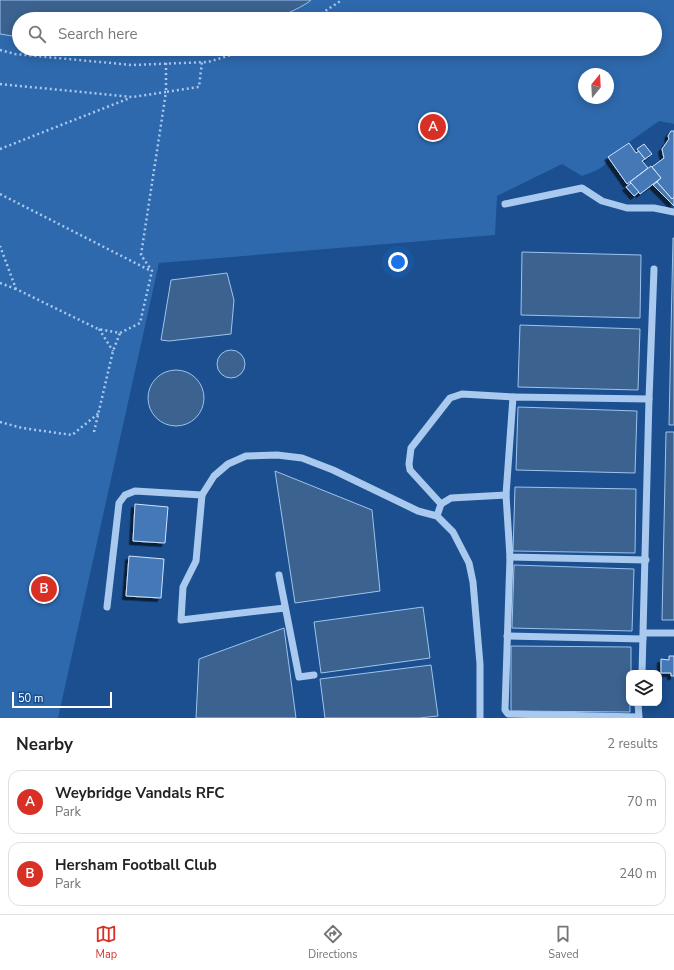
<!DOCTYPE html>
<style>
body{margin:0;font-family:"Nunito Sans",sans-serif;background:#f6f6f6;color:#222}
.controls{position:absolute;right:12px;bottom:12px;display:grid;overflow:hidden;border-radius:8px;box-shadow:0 2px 10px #0003}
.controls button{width:36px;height:36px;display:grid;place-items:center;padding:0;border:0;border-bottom:1px solid #e0e0e0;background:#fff;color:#222;font:20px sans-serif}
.compass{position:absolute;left:578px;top:68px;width:36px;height:36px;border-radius:50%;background:#fff;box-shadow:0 2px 10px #0003;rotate:18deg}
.scale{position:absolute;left:12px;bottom:10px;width:100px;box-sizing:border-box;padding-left:4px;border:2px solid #fff;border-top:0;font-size:11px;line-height:14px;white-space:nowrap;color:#fff;-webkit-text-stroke:3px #1b4f8f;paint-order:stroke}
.you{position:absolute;left:398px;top:262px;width:14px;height:14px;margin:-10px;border:3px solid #fff;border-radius:50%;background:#1a73e8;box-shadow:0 0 0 6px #1a73e833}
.badge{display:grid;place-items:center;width:26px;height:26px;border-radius:50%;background:#d93025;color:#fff;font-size:13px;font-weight:700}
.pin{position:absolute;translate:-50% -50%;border:2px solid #fff;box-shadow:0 1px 4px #0006}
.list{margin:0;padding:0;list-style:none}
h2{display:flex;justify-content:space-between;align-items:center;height:52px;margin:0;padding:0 16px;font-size:17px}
h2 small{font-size:13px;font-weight:400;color:#767676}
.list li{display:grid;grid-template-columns:26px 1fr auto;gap:12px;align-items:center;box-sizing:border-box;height:64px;margin:0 8px 8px;padding:0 8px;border:1px solid #e0e0e0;border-radius:12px}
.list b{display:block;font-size:15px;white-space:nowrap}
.list p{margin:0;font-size:13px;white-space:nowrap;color:#767676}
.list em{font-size:13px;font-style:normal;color:#767676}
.icon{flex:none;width:22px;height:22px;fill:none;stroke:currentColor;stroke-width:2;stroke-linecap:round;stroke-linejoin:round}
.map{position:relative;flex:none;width:674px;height:718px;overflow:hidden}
.search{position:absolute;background:#fff;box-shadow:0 2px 10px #0003;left:12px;right:12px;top:12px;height:44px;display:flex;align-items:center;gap:10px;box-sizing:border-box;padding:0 14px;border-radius:22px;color:#767676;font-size:15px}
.sheet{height:196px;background:#fff}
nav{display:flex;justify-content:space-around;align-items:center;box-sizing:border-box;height:56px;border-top:1px solid #e0e0e0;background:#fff;font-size:11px;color:#767676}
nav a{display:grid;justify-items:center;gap:2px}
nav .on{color:#d93025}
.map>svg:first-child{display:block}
.green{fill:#2e69ad;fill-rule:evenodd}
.water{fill:#3c6290;stroke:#9cc4f0}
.building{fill:#4478b7;stroke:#cfe3fa;filter:url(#shadow)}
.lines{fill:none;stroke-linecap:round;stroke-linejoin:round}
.path{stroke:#a9c9ee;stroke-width:2.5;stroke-dasharray:2 3;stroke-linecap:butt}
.minor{stroke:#a9c9ee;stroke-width:7}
</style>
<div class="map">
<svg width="674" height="718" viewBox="0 0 674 718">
<defs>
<filter id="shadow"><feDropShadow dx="-3.5" dy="3.5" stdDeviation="0" flood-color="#0009"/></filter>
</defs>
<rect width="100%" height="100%" fill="#1b4f8f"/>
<path class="green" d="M311,0H674V124L659,121L608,157C607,169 591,172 582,176L562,164L497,196L495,235L159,263L58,718H0V34L19,37V49H655V19H276C286,14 304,6 311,0ZM584,74H608V98H584Z"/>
<g class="water">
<path d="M0,0H311C305,6 285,14 276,19H19V37L0,34Z"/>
<path d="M673,238H674V425H669Z"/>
<path d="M522,252L641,255L640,318L521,315Z"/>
<path d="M227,273L234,300L231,334L169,341L161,340L171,280Z"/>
<path d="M520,325L640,329L638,390L518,387Z"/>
<circle cx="231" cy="364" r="14"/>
<circle cx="176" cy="398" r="28"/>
<path d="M518,407L637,411L635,473L516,470Z"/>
<path d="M666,432H674V620H662Z"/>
<path d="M275,471L372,510L380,591L295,603Z"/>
<path d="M515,487L636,489L635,553L513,551Z"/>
<path d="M514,565L634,569L632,631L512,628Z"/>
<path d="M423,607L430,658L321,673L314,622Z"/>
<path d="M284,628L296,718H196L199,659Z"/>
<path d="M511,646L631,647V673H629L630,712L511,711Z"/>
<path d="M431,665L438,716L419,718H325L320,679Z"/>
</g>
<g class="building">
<path d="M671,131H674V197L672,199L657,182L661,178L652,167L664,158L662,149L669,139L668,136Z"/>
<path d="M629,143L636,153L639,151L645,159L642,161L648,168L627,184L608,157Z"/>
<path d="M644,144L652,154L645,159L637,149Z"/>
<path d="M651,166L661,178L640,194L630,182Z"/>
<path d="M657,182L672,199L674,197V206L653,185Z"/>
<path d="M631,183L639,192L634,196L626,187Z"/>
<path d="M135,504L168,507L165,543L133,541Z"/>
<path d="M129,556L164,559L161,598L126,596Z"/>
<path d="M669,656H674V676H671V673H661V659L669,660Z"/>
</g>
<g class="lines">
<g class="path">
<path d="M313,19L342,0"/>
<path d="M0,50L15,54L132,65L208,62L251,49"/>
<path d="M166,63V92L199,87L202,62"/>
<path d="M0,84L132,97L166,92L141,255L152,271L140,323L120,333L98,329L16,289L0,246"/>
<path d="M0,149L130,98"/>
<path d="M0,194L151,271"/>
<path d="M0,283L16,289"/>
<path d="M99,329L113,351"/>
<path d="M0,422L22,428L72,435L99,413"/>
<path d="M94,432L113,351L120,333"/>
</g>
<g class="minor">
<path d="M505,204L582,188L602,201L627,208H654L674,212"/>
<path d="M649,399L643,633H674"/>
<path d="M506,495L510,557L646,560"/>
<path d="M441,504L410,470L409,464L411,448L450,398L462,394L513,397"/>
<path d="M437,516L441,504L451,498L506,495L513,397L649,399L654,269"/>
<path d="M510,557L505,710L508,714L639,717L638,703"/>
<path d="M279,575L299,677L314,675"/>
<path d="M107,607L119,503L125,495L135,491L202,495"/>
<path d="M285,608L181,620L183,587L196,561L202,495L214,476L228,464L246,456L277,455L302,458L333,470L418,511L437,516L453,532L469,563L473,582L480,664V718"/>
<path d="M507,636L643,639"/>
<path d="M642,673L643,635"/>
</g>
</g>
</svg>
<div class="controls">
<button><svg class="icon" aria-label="layers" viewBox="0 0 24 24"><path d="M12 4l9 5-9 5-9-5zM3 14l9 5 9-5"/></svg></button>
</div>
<svg class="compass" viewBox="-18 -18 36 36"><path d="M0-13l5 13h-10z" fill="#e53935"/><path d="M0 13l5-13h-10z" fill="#767676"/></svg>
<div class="scale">50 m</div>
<div class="you"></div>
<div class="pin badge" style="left:433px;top:127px">A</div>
<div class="pin badge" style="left:44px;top:589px">B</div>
<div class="search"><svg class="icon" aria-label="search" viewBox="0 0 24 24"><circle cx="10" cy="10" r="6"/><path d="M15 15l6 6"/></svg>Search here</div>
</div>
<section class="sheet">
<h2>Nearby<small>2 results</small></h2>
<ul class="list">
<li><span class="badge">A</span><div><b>Weybridge Vandals RFC</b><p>Park</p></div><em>70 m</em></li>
<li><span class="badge">B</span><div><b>Hersham Football Club</b><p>Park</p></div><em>240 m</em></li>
</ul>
</section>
<nav>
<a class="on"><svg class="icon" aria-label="map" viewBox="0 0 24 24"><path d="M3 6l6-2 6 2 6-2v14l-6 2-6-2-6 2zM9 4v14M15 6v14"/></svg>Map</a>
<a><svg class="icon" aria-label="directions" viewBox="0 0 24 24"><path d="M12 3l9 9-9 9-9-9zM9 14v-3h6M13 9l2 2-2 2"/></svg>Directions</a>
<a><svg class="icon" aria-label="saved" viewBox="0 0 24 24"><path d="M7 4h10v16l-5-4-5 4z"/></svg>Saved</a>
</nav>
